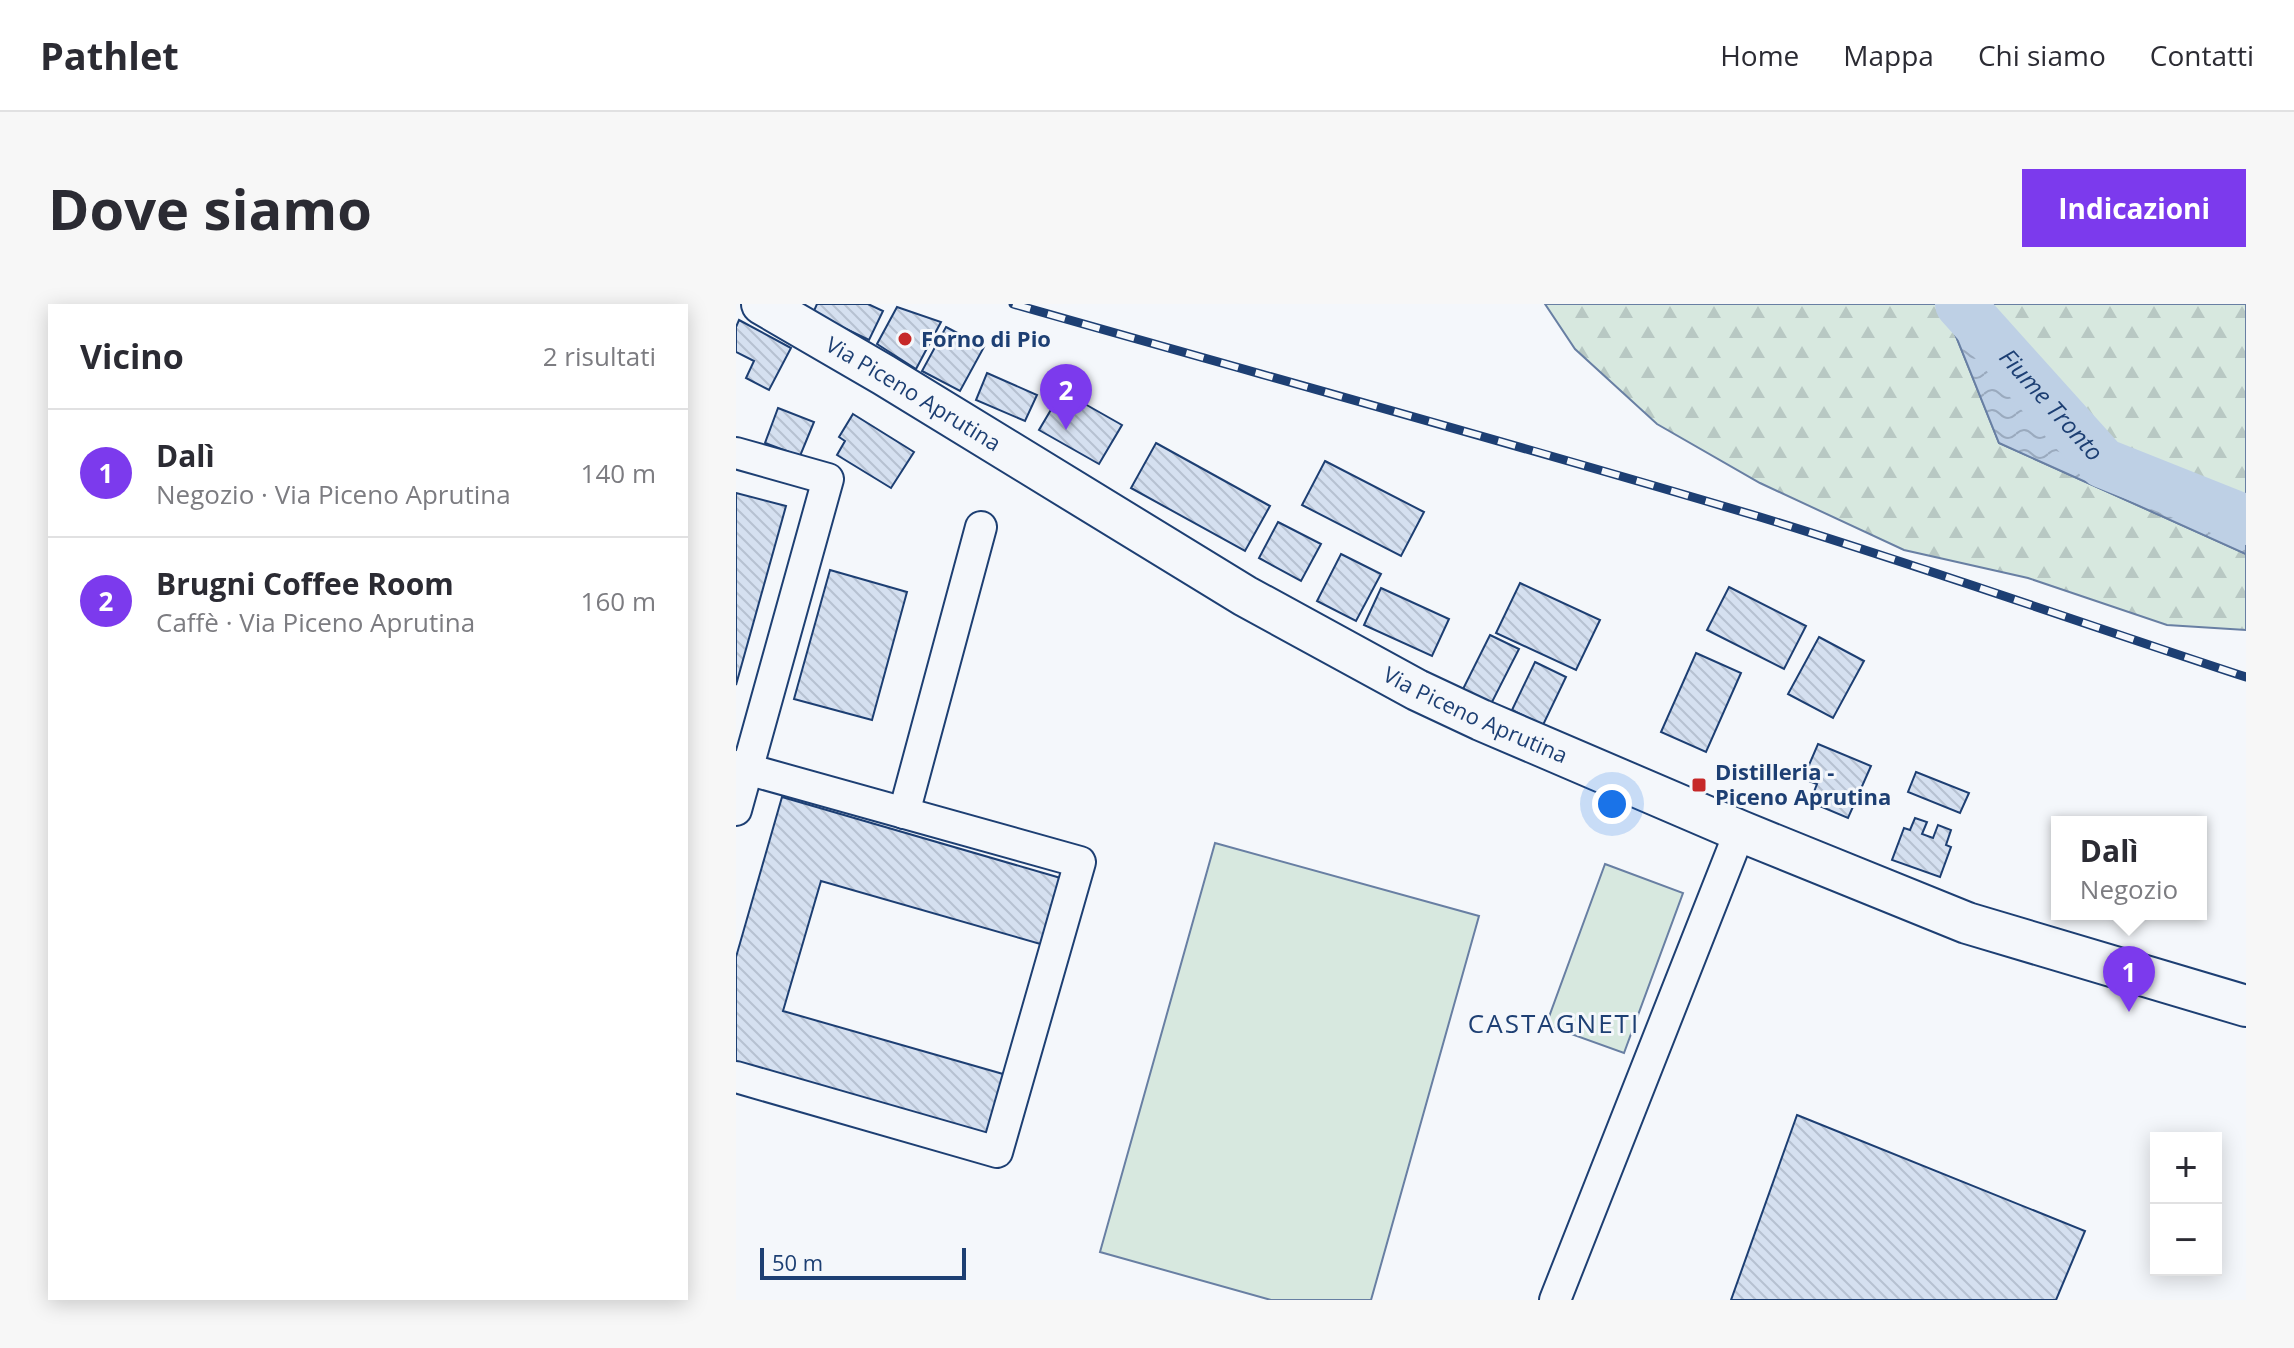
<!DOCTYPE html>
<html lang="it">
<meta charset="utf-8">
<style>
body{margin:0;font-family:"Open Sans",sans-serif;background:#f7f7f7;color:#2b2b33}
.controls{position:absolute;right:24px;bottom:24px;display:grid;overflow:hidden;border-radius:0px;box-shadow:0 4px 20px #0003}
.controls button{width:72px;height:72px;display:grid;place-items:center;padding:0;border:0;border-bottom:2px solid #e1e1e2;background:#fff;color:#2b2b33;font:40px sans-serif}
.scale{position:absolute;left:24px;bottom:20px;width:206px;box-sizing:border-box;padding-left:8px;border:4px solid #1d3f73;border-top:0;font-size:22px;line-height:28px;white-space:nowrap;color:#1d3f73;-webkit-text-stroke:6px #f4f7fb;paint-order:stroke}
.you{position:absolute;left:876px;top:500px;width:28px;height:28px;margin:-20px;border:6px solid #fff;border-radius:50%;background:#1a73e8;box-shadow:0 0 0 12px #1a73e833}
.badge{display:grid;place-items:center;width:52px;height:52px;border-radius:50%;background:#7c3aed;color:#fff;font-size:26px;font-weight:700}
.pin{position:absolute;translate:-50% -66px;filter:drop-shadow(0 2px 4px #0008)}
.pin::after{content:'';position:absolute;top:42px;width:28px;height:24px;background:inherit;clip-path:polygon(0 0,100% 0,50% 100%)}
.popup{position:absolute;left:1315px;top:512px;width:156px;height:104px;box-sizing:border-box;display:grid;place-content:center;border-radius:0px;background:#fff;filter:drop-shadow(0 2px 6px #0005);font-size:26px;white-space:nowrap;color:#7c7c81}
.popup b{font-size:30px;color:#2b2b33}
.popup::after{content:'';position:absolute;left:50%;top:100%;margin-left:-16px;border:16px solid transparent;border-top-color:#fff}
.list{margin:0;padding:0;list-style:none}
h2{display:flex;justify-content:space-between;align-items:center;height:104px;margin:0;padding:0 32px;font-size:34px}
h2 small{font-size:26px;font-weight:400;color:#7c7c81}
.list li{display:grid;grid-template-columns:52px 1fr auto;gap:24px;align-items:center;box-sizing:border-box;height:128px;padding:0 32px;border-top:2px solid #e1e1e2}
.list b{display:block;font-size:30px;white-space:nowrap}
.list p{margin:0;font-size:26px;white-space:nowrap;color:#7c7c81}
.list em{font-size:26px;font-style:normal;color:#7c7c81}
.map{position:relative;flex:none;width:1510px;height:996px;overflow:hidden;border-radius:0px}
header{display:flex;align-items:center;gap:48px;box-sizing:border-box;height:112px;padding:0 40px;background:#fff;border-bottom:2px solid #e1e1e2}
header strong{font-size:38px}
nav{display:flex;gap:44px;margin-inline-start:auto;font-size:28px}
.intro{display:flex;align-items:center;justify-content:space-between;box-sizing:border-box;height:192px;padding:0 48px}
h1{margin:0;font-size:56px}
.button{padding:20px 36px;border-radius:0px;background:#7c3aed;color:#fff;font-size:28px;font-weight:700}
main{display:flex;gap:48px;padding:0 48px}
aside{flex:1;background:#fff;border-radius:0px;box-shadow:0 4px 20px #0003}
.map>svg:first-child{display:block}
.forest{fill:url(#forest-firs);stroke:#687fa3;stroke-width:2}
.pitch{fill:#d7e8df;stroke:#687fa3;stroke-width:2}
.water{fill:url(#water-waves);stroke:#687fa3;stroke-width:2}
.lines{fill:none;stroke-linecap:round;stroke-linejoin:round}
.river{stroke:#bed0e5;stroke-width:50}
.building{fill:url(#building-back-hatch);stroke:#1d3f73;stroke-width:2}
.minor-casing{stroke:#1d3f73;stroke-width:34}
.major-casing{stroke:#1d3f73;stroke-width:44}
.minor{stroke:#f4f7fb;stroke-width:30}
.major{stroke:#f4f7fb;stroke-width:40}
.rail-casing{stroke:#1d3f73;stroke-width:9}
.rail{stroke:#f4f7fb;stroke-width:6;stroke-dasharray:18;stroke-linecap:butt}
.poi-dot{fill:#c62828;stroke:#f4f7fb;stroke-width:3}
.labels{text-anchor:middle;stroke-width:6;stroke-linejoin:round;paint-order:stroke}
.poi-label{font-size:22px;font-weight:bold;fill:#1d3f73;stroke:#f4f7fb;text-anchor:start}
.street-label{font-size:22px;fill:#1d3f73;stroke:#f4f7fb}
.water-label{font-size:24px;font-style:italic;fill:#1d3f73;stroke:#f4f7fb}
.quarter-label{font-size:26px;letter-spacing:2px;fill:#1d3f73;stroke:#f4f7fb}
</style>
<header>
<strong>Pathlet</strong>
<nav><a>Home</a><a>Mappa</a><a>Chi siamo</a><a>Contatti</a></nav>
</header>
<div class="intro"><h1>Dove siamo</h1><a class="button">Indicazioni</a></div>
<main>
<aside>
<h2>Vicino<small>2 risultati</small></h2>
<ul class="list">
<li><span class="badge">1</span><div><b>Dalì</b><p>Negozio · Via Piceno Aprutina</p></div><em>140 m</em></li>
<li><span class="badge">2</span><div><b>Brugni Coffee Room</b><p>Caffè · Via Piceno Aprutina</p></div><em>160 m</em></li>
</ul>
</aside>
<div class="map">
<svg width="1510" height="996" viewBox="0 0 1510 996">
<defs>
<pattern id="forest-firs" width="22" height="20" patternUnits="userSpaceOnUse" patternTransform="scale(2)"><rect width="22" height="20" fill="#d7e8df"/><path d="M5 1l3.5 6h-7zM16 11l3.5 6h-7z" fill="#b8c8c3"/></pattern>
<pattern id="water-waves" width="16" height="10" patternUnits="userSpaceOnUse" patternTransform="scale(2)"><rect width="16" height="10" fill="#bed0e5"/><path d="M0 5q4-4 8 0t8 0" fill="none" stroke="#9aaabe"/></pattern>
<pattern id="building-back-hatch" width="6" height="6" patternUnits="userSpaceOnUse" patternTransform="scale(2)"><rect width="6" height="6" fill="#d5e0f0"/><path d="M-1 5l2 2M0 0l6 6M5-1l2 2" fill="none" stroke="#b6c1d1"/></pattern>
</defs>
<rect width="100%" height="100%" fill="#f4f7fb"/>
<g class="forest">
<path d="M809,0H1207L1263,139L1510,250V326L1431,321L1292,274L1168,246L1024,179L921,120L839,45Z"/>
<path d="M1255,0H1510V195L1347,136L1272,55Z"/>
</g>
<g class="pitch">
<path d="M479,539L743,612L635,996H535L364,948Z"/>
<path d="M869,560L947,589L888,749L810,721Z"/>
</g>
<path class="water" d="M1207,0H1255L1272,55L1347,136L1510,195V250L1263,139Z"/>
<g class="lines">
<path class="river" id="s1" d="M1224,0L1367,159L1510,216"/>
</g>
<g class="building">
<path d="M81,0H132L147,7L133,36L77,9Z"/>
<path d="M161,3L205,18L180,65L141,40Z"/>
<path d="M3,16L55,44L33,86L10,74L18,57L0,48V23Z"/>
<path d="M210,23L248,43L224,87L186,67Z"/>
<path d="M251,69L301,91L289,117L240,96Z"/>
<path d="M326,87L386,121L363,160L303,126Z"/>
<path d="M42,104L78,118L64,152L29,139Z"/>
<path d="M117,110L178,148L155,184L101,151L109,137L103,133Z"/>
<path d="M420,139L534,202L509,247L395,184Z"/>
<path d="M589,157L688,208L665,252L566,201Z"/>
<path d="M0,189L50,202L0,381Z"/>
<path d="M542,218L585,240L565,277L523,254Z"/>
<path d="M605,250L645,270L620,317L581,297Z"/>
<path d="M94,266L171,288L136,416L58,395Z"/>
<path d="M784,279L864,316L840,366L760,329Z"/>
<path d="M993,283L1070,322L1048,365L971,326Z"/>
<path d="M645,284L713,315L696,352L628,321Z"/>
<path d="M754,331L783,345L754,402L726,387Z"/>
<path d="M1083,333L1128,357L1097,414L1052,390Z"/>
<path d="M960,349L1005,369L970,448L925,428Z"/>
<path d="M799,358L830,373L807,421L776,406Z"/>
<path d="M1082,440L1135,462L1112,514L1074,498L1081,480L1067,475Z"/>
<path d="M1180,468L1233,489L1224,509L1172,488Z"/>
<path d="M46,493L328,575L308,641L85,577L47,707L274,772L254,842L0,769V653Z"/>
<path d="M1179,514L1191,518L1186,530L1197,534L1202,521L1215,526L1210,541L1215,543L1204,573L1156,556L1168,524L1174,526Z"/>
<path d="M1061,811L1349,927L1320,996H995Z"/>
</g>
<g class="lines">
<defs>
<g id="minor">
<path d="M0,149L92,175L0,506"/>
<path d="M0,462L344,558L261,848L0,773"/>
<path d="M168,509L245,223"/>
<path d="M819,996L1004,527"/>
</g>
<g id="major">
<path id="s2" d="M26,0L148,71L509,292L681,386L745,416L1004,527L1231,619L1510,702"/>
</g>
</defs>
<use href="#minor" class="minor-casing"/>
<use href="#major" class="major-casing"/>
<use href="#minor" class="minor"/>
<use href="#major" class="major"/>
<defs>
<path id="rail" d="M277,0C526,71 776,139 1024,213C1188,263 1348,320 1510,373"/>
</defs>
<use href="#rail" class="rail-casing"/>
<use href="#rail" class="rail"/>
</g>
<g class="poi-dot">
<circle cx="169" cy="35" r="8"/>
<rect x="955" y="473" width="16" height="16" rx="4"/>
</g>
<g class="labels">
<g class="poi-label">
<text x="185" y="43">Forno di Pio</text>
<text x="979" y="476">Distilleria -<tspan x="979" dy="25">Piceno Aprutina</tspan></text>
</g>
<g class="street-label">
<text dy="8" stroke="none"><textPath href="#s2" startOffset="176">Via Piceno Aprutina</textPath></text>
<text dy="8" stroke="none"><textPath href="#s2" startOffset="824">Via Piceno Aprutina</textPath></text>
</g>
<g class="water-label">
<text dy="8" stroke="none"><textPath href="#s1" startOffset="136">Fiume Tronto</textPath></text>
</g>
<g class="quarter-label">
<text x="818" y="729">CASTAGNETI</text>
</g>
</g>
</svg>
<div class="controls">
<button>+</button>
<button>−</button>
</div>
<div class="scale">50 m</div>
<div class="you"></div>
<div class="pin badge" style="left:1393px;top:708px">1</div>
<div class="popup"><b>Dalì</b>Negozio</div>
<div class="pin badge" style="left:330px;top:126px">2</div>
</div>
</main>
